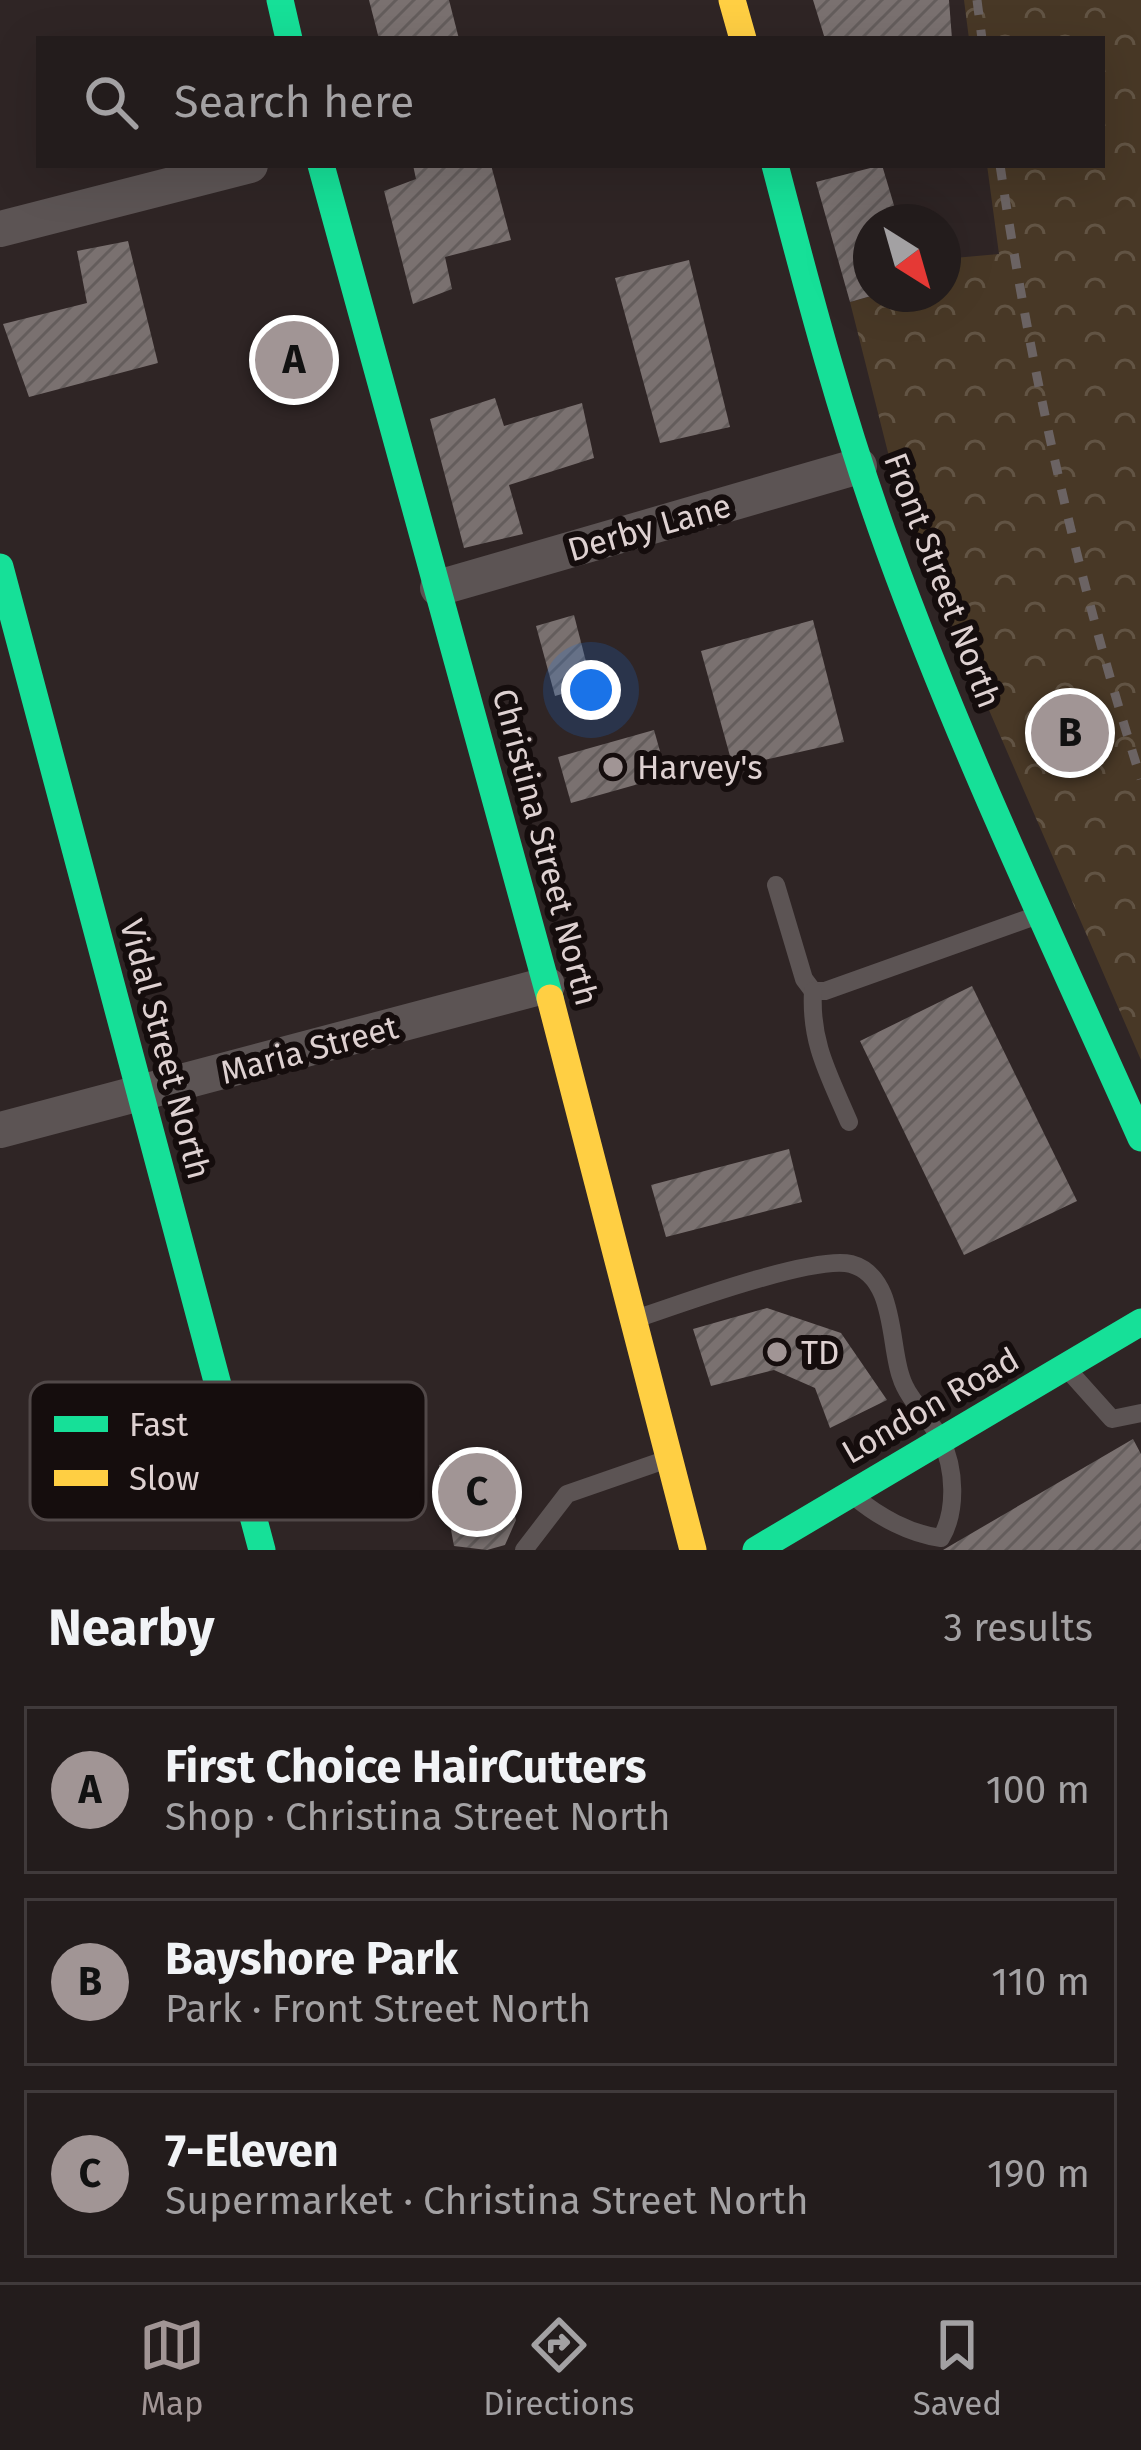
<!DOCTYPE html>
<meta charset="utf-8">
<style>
body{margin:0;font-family:"Fira Sans",sans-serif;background:#2b2525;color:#f1f3f6}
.compass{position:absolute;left:853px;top:204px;width:108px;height:108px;border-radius:50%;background:#231c1c;box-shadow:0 12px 48px #0002;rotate:143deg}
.you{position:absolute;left:591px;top:690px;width:42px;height:42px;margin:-30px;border:9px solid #fff;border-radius:50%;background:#1a73e8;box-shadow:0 0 0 18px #1a73e833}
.badge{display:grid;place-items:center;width:78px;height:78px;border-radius:50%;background:#a19595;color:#111;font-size:39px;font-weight:700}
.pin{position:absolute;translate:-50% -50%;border:6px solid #fff;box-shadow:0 3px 12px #0006}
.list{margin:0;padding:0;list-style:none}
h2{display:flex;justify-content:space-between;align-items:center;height:156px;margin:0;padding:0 48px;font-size:51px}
h2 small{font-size:39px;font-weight:400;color:#a3a1a3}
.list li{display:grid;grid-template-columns:78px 1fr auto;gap:36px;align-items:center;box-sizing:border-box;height:168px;margin:0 24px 24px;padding:0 24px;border:3px solid #403a3b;border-radius:0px}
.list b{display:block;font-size:45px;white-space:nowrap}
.list p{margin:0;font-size:39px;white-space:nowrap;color:#a3a1a3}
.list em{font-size:39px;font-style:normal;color:#a3a1a3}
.icon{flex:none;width:66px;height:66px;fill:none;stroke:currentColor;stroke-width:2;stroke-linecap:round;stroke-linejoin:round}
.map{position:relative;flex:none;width:1141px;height:1550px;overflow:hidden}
.search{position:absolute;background:#231c1c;box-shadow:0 12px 48px #0002;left:36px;right:36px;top:36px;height:132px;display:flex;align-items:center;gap:30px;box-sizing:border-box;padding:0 42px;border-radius:0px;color:#a3a1a3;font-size:45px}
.sheet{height:732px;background:#231c1c}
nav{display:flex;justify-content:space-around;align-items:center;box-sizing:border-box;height:168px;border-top:3px solid #403a3b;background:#231c1c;font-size:33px;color:#a3a1a3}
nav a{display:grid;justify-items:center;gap:6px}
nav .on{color:#a19595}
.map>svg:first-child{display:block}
.park{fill:url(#park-crowns)}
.building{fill:url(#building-hatch)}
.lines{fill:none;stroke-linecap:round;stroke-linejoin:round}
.lane{stroke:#5c5454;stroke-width:18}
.street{stroke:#5c5454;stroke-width:36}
.fast{stroke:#16e098;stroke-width:27}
.slow{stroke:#ffcf43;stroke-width:27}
.rail{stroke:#6b6363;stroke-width:9;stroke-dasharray:15 15;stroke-linecap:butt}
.poi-dot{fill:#a19595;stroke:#150d0d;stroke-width:4.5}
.labels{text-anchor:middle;stroke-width:12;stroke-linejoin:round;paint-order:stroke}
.street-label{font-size:33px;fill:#ded1d1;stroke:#150d0d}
.poi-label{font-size:33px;fill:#ded1d1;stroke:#150d0d;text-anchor:start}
.key{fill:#150d0d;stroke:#514848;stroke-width:3}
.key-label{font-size:33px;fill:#ded1d1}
</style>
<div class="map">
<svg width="1141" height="1550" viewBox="0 0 1141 1550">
<defs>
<pattern id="park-crowns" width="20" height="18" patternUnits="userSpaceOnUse" patternTransform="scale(3)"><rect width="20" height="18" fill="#483826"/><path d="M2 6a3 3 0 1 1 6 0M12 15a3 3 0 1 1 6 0" fill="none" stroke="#625444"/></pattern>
<pattern id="building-hatch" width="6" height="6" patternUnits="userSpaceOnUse" patternTransform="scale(3)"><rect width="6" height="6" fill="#7a7170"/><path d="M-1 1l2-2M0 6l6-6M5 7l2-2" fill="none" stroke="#645d5c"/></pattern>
</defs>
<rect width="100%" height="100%" fill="#2f2525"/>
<path class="park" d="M964,0H1141V1060L903,512L850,302L879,294H943V259L999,254L987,165H1102V39H969Z"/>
<g class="building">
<path d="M369,0H449L459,39H379Z"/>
<path d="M813,0H949L952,39H825Z"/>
<path d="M413,165H491L511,240L445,257L452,289L413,304L384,191L416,179Z"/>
<path d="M882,165L899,222H871V296L850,302L816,182Z"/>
<path d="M128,241L158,363L29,397L3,324L87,303L77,251Z"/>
<path d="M689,260L730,427L660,443L615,278Z"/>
<path d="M495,398L504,426L582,403L594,458L509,485L523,534L464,548L430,419Z"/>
<path d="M574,615L592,685L555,696L536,626Z"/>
<path d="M813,620L844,742L733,767L701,651Z"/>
<path d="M654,730L667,776L571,803L558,757Z"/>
<path d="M972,986L1077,1201L964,1255L860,1041Z"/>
<path d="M789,1149L802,1202L666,1237L651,1185Z"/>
<path d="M767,1308L841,1333L887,1400L830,1428L815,1388L774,1370L711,1386L693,1329Z"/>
<path d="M1133,1439L1141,1454V1550H943Z"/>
<path d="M498,1450L516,1520L505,1545L487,1550L454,1546L439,1465Z"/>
</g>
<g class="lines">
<g class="lane">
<path d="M776,885L804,979L813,991H825L1038,915"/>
<path d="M813,991C810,1043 829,1075 849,1122"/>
<path d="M636,1319C677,1305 813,1255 851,1264C896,1276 889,1344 901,1377C908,1400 930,1418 941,1440C955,1468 957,1511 941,1538C910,1534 879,1517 855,1497"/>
<path d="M1069,1371L1112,1419L1141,1413"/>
<path d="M524,1550L567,1494L665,1460"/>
</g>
<g class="street">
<path d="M0,229L250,165"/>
<path d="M438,588L859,466"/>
<path d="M0,1130L547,985"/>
</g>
<g class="fast">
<path d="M280,0L289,39"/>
<path d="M321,165L550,998"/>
<path d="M775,165C809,295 843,424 889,550C962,751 1054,943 1141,1138"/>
<path d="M0,567L262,1550"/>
<path d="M756,1550L1141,1322"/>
</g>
<g class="slow">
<path d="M732,0L743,39"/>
<path d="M550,998L693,1550"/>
</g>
<g class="rail">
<path d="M977,0L982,39"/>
<path d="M1000,165C1031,373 1077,579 1141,779"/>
</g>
</g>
<g class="poi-dot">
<circle cx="613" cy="767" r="12"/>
<circle cx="777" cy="1352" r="12"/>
</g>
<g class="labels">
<g class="street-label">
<text transform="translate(649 527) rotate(-16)" y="12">Derby Lane</text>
<text transform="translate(943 580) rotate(69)" y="12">Front Street North</text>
<text transform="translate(546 847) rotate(75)" y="12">Christina Street North</text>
<text transform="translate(166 1049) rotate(75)" y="12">Vidal Street North</text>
<text transform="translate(309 1049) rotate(-15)" y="12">Maria Street</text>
<text transform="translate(930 1405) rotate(-30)" y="12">London Road</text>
</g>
<g class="poi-label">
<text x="637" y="779">Harvey's</text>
<text x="801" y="1364">TD</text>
</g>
</g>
<rect x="30" y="1382" width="396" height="138" rx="18" class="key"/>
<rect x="54" y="1416" width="54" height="16" fill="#16e098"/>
<rect x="54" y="1470" width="54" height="16" fill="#ffcf43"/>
<g class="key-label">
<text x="129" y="1436">Fast</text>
<text x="129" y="1490">Slow</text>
</g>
</svg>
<svg class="compass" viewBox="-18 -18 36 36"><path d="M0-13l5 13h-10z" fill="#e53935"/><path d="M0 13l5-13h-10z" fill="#a3a1a3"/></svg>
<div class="you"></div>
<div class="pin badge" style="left:294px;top:360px">A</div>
<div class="pin badge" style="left:1070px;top:733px">B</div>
<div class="pin badge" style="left:477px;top:1492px">C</div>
<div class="search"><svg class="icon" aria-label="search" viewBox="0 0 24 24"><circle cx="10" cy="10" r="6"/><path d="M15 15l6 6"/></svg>Search here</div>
</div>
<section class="sheet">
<h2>Nearby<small>3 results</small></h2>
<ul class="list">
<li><span class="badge">A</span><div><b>First Choice HairCutters</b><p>Shop · Christina Street North</p></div><em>100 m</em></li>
<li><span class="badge">B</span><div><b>Bayshore Park</b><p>Park · Front Street North</p></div><em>110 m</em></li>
<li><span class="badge">C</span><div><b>7-Eleven</b><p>Supermarket · Christina Street North</p></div><em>190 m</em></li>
</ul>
</section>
<nav>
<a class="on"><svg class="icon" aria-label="map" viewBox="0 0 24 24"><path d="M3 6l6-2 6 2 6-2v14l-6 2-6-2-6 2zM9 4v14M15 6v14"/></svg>Map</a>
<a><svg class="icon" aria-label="directions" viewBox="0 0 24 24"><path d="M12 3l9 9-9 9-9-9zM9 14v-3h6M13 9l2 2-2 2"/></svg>Directions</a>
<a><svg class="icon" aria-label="saved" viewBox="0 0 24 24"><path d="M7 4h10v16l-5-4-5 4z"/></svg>Saved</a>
</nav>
